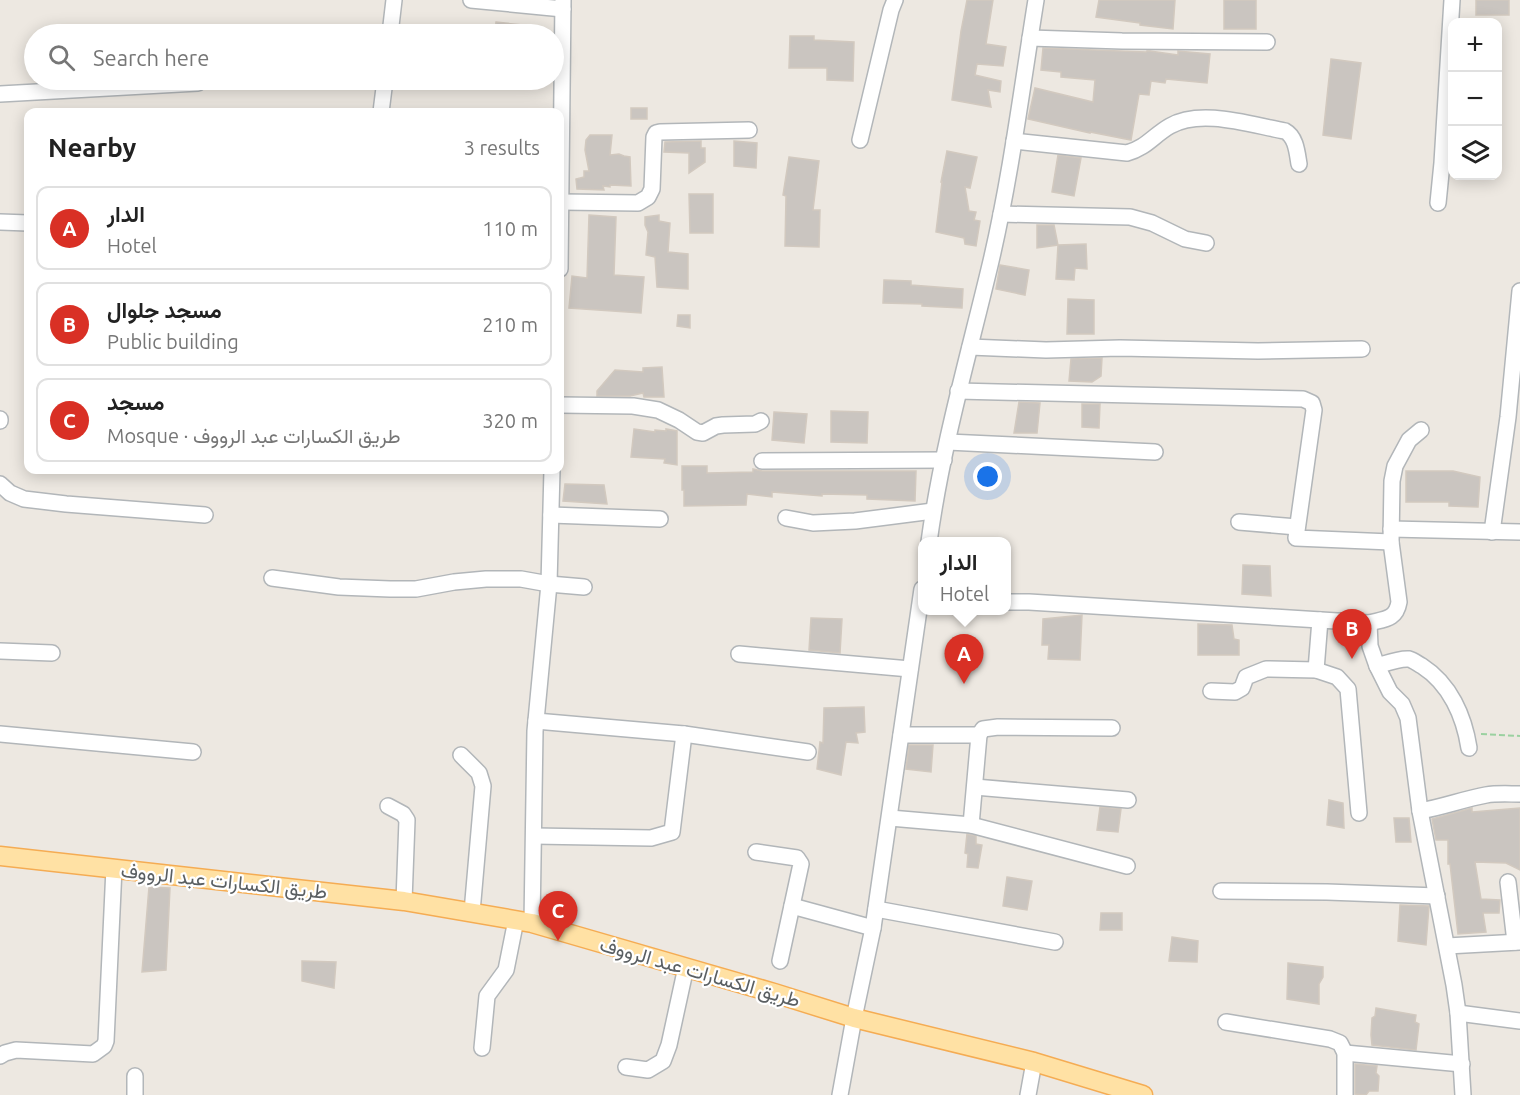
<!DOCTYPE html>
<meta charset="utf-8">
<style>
body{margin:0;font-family:Ubuntu,Vazirmatn,sans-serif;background:#f6f6f6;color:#222}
.controls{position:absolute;right:18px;top:18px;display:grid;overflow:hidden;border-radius:12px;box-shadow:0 3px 15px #0003}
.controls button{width:54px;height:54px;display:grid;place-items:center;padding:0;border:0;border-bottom:2px solid #e0e0e0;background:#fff;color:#222;font:30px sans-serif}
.you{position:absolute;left:988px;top:477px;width:21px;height:21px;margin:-15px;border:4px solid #fff;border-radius:50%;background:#1a73e8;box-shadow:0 0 0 9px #1a73e833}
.badge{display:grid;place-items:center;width:39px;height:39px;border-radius:50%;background:#d93025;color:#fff;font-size:20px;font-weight:700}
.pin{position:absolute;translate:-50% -50px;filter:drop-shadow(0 2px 3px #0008)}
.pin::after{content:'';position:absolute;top:32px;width:21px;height:18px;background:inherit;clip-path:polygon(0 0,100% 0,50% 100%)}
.popup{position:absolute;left:918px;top:537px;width:93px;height:78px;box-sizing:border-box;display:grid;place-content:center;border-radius:12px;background:#fff;filter:drop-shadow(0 2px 4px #0005);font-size:20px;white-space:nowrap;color:#767676}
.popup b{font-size:22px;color:#222}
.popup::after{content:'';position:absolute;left:50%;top:100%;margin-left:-12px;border:12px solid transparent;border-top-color:#fff}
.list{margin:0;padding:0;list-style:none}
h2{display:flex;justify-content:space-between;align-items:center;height:78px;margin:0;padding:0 24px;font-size:26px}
h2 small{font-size:20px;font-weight:400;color:#767676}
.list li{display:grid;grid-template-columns:39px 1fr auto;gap:18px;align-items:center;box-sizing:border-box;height:84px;margin:0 12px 12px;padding:0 12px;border:2px solid #e0e0e0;border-radius:12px}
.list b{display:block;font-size:22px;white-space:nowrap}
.list p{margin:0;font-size:20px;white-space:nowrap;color:#767676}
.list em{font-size:20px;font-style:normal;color:#767676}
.icon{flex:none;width:33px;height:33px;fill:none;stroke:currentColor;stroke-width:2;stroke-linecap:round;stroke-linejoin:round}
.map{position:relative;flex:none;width:1520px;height:1095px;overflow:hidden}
.search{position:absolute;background:#fff;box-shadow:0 3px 15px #0003;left:24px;top:24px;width:540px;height:66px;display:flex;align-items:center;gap:15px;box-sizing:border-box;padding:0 21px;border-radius:33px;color:#767676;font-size:22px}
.panel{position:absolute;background:#fff;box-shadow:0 3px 15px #0003;left:24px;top:108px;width:540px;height:366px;border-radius:12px}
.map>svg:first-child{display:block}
.building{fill:#cac5c0;stroke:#d2c9bf;stroke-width:1.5}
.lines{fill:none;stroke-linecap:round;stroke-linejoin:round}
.minor-casing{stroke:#b2b6b9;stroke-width:18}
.major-casing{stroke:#f5ac53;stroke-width:21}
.path{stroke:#9bd1a0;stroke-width:2;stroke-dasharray:6 3;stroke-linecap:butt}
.minor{stroke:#fff;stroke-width:15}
.major{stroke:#ffe1a4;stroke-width:18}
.labels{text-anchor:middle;stroke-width:4.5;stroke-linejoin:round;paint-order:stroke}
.street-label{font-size:20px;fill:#5a5f62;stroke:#fff}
</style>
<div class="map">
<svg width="1520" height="1095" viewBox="0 0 1520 1095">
<rect width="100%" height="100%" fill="#ede8e1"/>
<g class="building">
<path d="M967,0H993L986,44L1006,47L1003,66L977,64L975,75L1001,81L1000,92L988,90L991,107L952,100L961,31Z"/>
<path d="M1099,0H1175L1173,29L1140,25V23L1096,17Z"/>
<rect x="1224" y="0" width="32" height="29"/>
<rect x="1476" y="0" width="33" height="15"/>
<path d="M496,22L522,25L521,34H495Z"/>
<path d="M790,36H814V40L854,42L853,81L827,80V68H789Z"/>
<path d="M1043,48L1146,52L1147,51H1150L1178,55V51L1210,54L1207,83L1166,79L1165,83L1151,81L1149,95L1139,94L1131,140L1090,132V133L1028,119L1035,88L1093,102L1095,80L1061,77V72L1041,70Z"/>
<path d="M1331,59L1361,63L1351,139L1323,135Z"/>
<rect x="631" y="108" width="16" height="11"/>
<path d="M590,135H612L610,155L619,154L624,156L630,157L631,186L610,185V187L603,186L604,190L577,189L576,179L584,177V171H589L585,150L586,140Z"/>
<path d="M701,141V148H705V162L689,173V153L664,152L665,142Z"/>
<path d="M734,141L757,143L756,168L734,166Z"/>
<path d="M947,151L977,157L970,188L965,187L969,211L976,212L974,220L980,221L976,246L965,244L964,238L936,232L942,182H941Z"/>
<path d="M1058,155L1081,158L1074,196L1052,192Z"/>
<path d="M789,157L819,161L813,210H820L819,247L785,246L786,196L783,195Z"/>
<path d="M689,194H713V233H690Z"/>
<path d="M589,215L616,217L614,275L644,277L641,313L569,308L572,276L587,278Z"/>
<path d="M659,215V221L670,223L668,252L688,254V289L657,287L655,257L646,255L648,232L645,225V217Z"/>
<path d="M1037,225H1054L1058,245L1037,248Z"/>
<path d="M1086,244L1087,269L1075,268L1074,280L1056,279L1058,245Z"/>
<path d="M1000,265L1029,270L1025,295L996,289Z"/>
<path d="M884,280L911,281V285L963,289L962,308L922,306V304L883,303Z"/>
<path d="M1068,299L1094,300V334H1067Z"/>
<path d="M678,315H690V328L677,326Z"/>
<path d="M1102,358L1101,376L1092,382L1069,381L1071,359Z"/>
<path d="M662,367L664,397H644L643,393L630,396H597V391L615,370L643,372V368Z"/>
<path d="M1019,402L1040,403L1037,433H1014Z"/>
<path d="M1082,404H1100L1099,428L1082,427Z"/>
<path d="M831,411L868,412L867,443L831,442Z"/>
<path d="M774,412L807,414L804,443L772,440Z"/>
<path d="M634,429L655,432V430L666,431V429L677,431V465L664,463L665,459L631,457Z"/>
<path d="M682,466H707V473L753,472V469L762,471H916L915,501L867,499V495L822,494V496L772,492V497L747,494L746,505L684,506V490H682Z"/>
<path d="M1406,471H1453L1480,477L1478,507L1449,506V502H1406Z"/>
<path d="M565,484L604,485L607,504L563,501Z"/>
<path d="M1243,565L1270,566L1271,596L1242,594Z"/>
<path d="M1082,615L1080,660L1048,659L1049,645H1042L1043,619Z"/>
<path d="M811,618L842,619L840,653L809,650Z"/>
<path d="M1198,624L1232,625L1234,639L1239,640V655H1198Z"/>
<path d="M864,707L865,732L856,733L858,743L846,742L841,775L817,769L820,742L823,743L824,708Z"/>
<path d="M909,745H933L931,772L906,769Z"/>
<path d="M1329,800L1343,803L1344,828L1327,825Z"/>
<path d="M1100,807L1121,809L1118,832L1097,830Z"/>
<path d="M1472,808V812L1520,808V870L1506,863L1475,862L1481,899L1500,900L1499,913H1483L1486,932L1458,934L1450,864H1448V840H1436L1432,819Z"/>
<path d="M1394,818H1409L1411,842H1396Z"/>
<path d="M967,834L976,836V844L982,845L978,868L967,867L968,854L965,853Z"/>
<path d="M1007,877L1032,881L1027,910L1003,906Z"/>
<path d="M149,887L170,888L166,970L142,972Z"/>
<path d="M1400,905L1429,906L1426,945L1398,941Z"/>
<path d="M1101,913H1122V930H1100Z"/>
<path d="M1172,937L1198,941L1197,962L1169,961Z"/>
<path d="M302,961L336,962L334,988L302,981Z"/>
<path d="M1288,963L1323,967V977L1319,984V1004L1287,999Z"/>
<path d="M1376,1008L1416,1015L1415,1022L1419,1024L1416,1050L1372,1045L1371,1035L1372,1018L1375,1016Z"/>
<path d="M1355,1064L1377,1066L1376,1073L1379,1076L1378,1091H1369L1366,1095L1355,1094Z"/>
</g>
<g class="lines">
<defs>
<g id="minor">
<path d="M471,0L563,9"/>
<path d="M390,34L394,0"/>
<path d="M1030,38L1122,41L1267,42"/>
<path d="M0,94L198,83"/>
<path d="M381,112L385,80"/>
<path d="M860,140L891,10L895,0"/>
<path d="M1014,141L1127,153C1146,148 1154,135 1170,126C1201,108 1251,125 1285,131C1296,137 1297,152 1299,164"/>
<path d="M561,202L638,203L648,197L652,189L654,137L656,133L660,132L749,130"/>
<path d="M1438,203L1442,163L1452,0"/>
<path d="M1001,214L1130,217L1152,223L1185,239L1206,243"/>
<path d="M0,222L28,223"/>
<path d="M560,269L563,0"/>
<path d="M970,347L1046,350L1120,348L1258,351L1362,349"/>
<path d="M958,391L1303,399L1312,403L1314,410L1296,538L1391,542"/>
<path d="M560,405L633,406L658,410L679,420L697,432L703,433L716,426L723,425L755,424L761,421"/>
<path d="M0,421V419"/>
<path d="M948,442L1155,452"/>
<path d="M762,461L944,460"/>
<path d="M0,484L10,493L24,499L66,504L205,515"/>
<path d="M551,515L660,519"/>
<path d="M786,518L813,523L855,521L933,511"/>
<path d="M1239,522L1297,527"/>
<path d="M1391,529L1520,532"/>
<path d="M1492,532L1508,417L1520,291"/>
<path d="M929,542C942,446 969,354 991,261C1011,175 1022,87 1036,0"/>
<path d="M272,578L339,587L390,589H416L454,582L486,579H521L549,584L584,587"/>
<path d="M1006,602H1029L1369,623C1384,619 1396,620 1399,602L1391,542L1392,481L1395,466L1409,440L1421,430"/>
<path d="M1369,623L1370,646L1377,666L1390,692L1402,704L1408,718L1420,811L1454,985L1458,1013L1463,1095"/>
<path d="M0,651L52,653"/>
<path d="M739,654L910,669"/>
<path d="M1377,666C1387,663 1400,658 1409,659C1413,660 1418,664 1422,666C1450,684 1464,716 1469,748"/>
<path d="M1316,670L1320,620"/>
<path d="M1211,691L1235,692L1242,688L1246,677L1266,669L1316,670L1337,677L1348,689L1359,813"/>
<path d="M536,721L684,734L808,752"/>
<path d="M0,734L193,752"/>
<path d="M901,735H979"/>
<path d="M461,755L479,773L483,786L472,912"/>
<path d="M975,787L1128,800"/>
<path d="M388,806L403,814L407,820L404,901"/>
<path d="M1420,811C1443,807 1464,799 1486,795C1497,793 1509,794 1520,794"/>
<path d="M890,818L971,825L1127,866"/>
<path d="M971,825L979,735L983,729L998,727L1112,728"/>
<path d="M534,836L651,838L672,832L684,734"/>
<path d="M756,852L797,858L801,864L780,961"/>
<path d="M1508,882L1515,942"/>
<path d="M1221,891L1327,892L1437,896"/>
<path d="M792,906L873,928"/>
<path d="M876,909L1055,942"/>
<path d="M532,923L535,731L549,584L552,470"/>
<path d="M1447,946L1520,942"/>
<path d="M1458,1013L1520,1021"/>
<path d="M1226,1022L1330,1039L1340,1043L1345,1053V1095"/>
<path d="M482,1048L487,996L506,970L516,920"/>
<path d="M1345,1053L1462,1064"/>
<path d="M0,1056L5,1053L16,1050L93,1054L104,1046L106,1041L114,868"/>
<path d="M626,1067L648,1070L663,1061L669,1045L686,967"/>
<path d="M135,1076V1095"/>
<path d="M840,1095L854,1018L873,928L922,589"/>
<path d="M1028,1095L1034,1062"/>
</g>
<path id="major" d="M0,856L404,901L532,923L774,993L854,1018L1034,1062L1143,1095"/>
</defs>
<use href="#minor" class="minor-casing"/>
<use href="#major" class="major-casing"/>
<path class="path" d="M1481,734L1520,736"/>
<use href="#minor" class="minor"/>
<use href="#major" class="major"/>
</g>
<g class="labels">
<g class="street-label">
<text transform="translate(224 881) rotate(6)" y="7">طريق الكسارات عبد الرووف</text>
<text transform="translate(700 972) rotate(16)" y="7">طريق الكسارات عبد الرووف</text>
</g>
</g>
</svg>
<div class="controls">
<button>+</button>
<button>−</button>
<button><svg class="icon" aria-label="layers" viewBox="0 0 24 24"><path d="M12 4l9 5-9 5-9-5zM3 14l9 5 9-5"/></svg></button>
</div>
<div class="you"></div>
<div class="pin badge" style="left:964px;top:684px">A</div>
<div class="popup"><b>الدار</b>Hotel</div>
<div class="pin badge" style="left:1352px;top:659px">B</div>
<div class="pin badge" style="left:558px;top:941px">C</div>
<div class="search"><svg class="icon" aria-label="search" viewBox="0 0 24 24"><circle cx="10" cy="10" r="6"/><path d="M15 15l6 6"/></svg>Search here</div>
<section class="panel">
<h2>Nearby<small>3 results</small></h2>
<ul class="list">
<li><span class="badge">A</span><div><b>الدار</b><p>Hotel</p></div><em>110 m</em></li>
<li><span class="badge">B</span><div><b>مسجد جلوال</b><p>Public building</p></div><em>210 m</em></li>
<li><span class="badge">C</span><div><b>مسجد</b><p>Mosque · طريق الكسارات عبد الرووف</p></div><em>320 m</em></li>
</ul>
</section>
</div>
